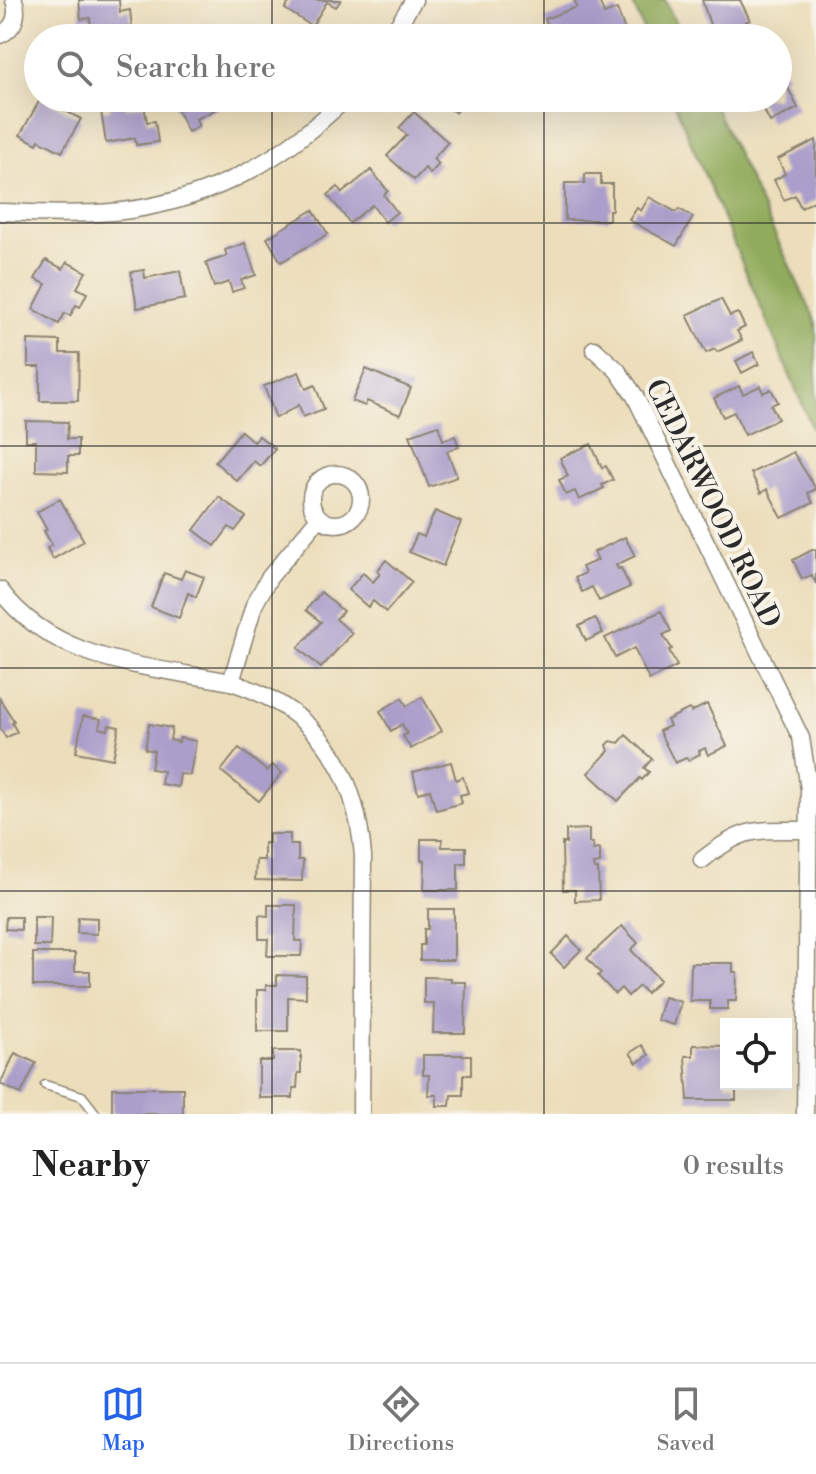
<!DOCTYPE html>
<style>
body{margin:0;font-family:"Libre Bodoni",serif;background:#f2f2f2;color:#222}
.controls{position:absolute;right:24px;bottom:24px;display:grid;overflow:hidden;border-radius:0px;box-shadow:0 8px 32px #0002}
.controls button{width:72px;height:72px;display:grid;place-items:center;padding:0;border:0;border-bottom:2px solid #e0e0e0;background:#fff;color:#222;font:40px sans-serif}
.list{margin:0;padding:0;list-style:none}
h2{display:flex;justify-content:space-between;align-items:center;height:104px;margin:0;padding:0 32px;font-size:34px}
h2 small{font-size:26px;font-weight:400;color:#767676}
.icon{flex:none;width:44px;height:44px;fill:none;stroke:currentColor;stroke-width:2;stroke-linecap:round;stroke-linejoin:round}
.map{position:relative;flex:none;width:816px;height:1114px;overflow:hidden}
.search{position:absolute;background:#fff;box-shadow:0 8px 32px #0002;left:24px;right:24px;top:24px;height:88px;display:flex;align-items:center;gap:20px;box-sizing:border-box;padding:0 28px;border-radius:44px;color:#767676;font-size:30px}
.sheet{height:248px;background:#fff}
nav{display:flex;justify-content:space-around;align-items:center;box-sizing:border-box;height:112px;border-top:2px solid #e0e0e0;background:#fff;font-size:22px;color:#767676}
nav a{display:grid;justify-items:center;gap:4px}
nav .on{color:#2563eb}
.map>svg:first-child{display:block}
.forest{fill:#91ab5c;stroke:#5e6b44;stroke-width:2}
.building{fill:#ab9eca}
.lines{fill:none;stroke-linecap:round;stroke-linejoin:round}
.service-casing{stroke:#8c8473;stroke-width:11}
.minor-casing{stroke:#8c8473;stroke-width:19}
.service{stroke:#fff;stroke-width:8}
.minor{stroke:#fff;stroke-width:16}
.grid{fill:none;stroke:#2b2b2b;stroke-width:2;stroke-opacity:0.55}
.labels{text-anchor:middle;stroke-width:8;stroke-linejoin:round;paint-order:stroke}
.street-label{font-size:28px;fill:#2b2b2b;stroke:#f7f3e8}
</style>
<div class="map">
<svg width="816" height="1114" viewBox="0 0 816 1114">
<rect width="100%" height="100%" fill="#f7f3e8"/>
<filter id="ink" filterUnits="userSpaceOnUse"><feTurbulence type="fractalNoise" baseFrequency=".0125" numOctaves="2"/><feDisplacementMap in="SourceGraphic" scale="16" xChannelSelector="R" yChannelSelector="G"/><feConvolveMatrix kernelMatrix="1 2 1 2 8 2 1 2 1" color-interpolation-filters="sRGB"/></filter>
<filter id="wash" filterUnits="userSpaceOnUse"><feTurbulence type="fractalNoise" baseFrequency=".006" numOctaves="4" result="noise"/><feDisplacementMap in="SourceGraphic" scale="32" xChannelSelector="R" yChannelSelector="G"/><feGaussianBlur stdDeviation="1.8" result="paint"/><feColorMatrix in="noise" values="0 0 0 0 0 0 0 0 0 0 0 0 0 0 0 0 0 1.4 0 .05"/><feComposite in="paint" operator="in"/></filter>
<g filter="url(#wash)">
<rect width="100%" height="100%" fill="#ecdebb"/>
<g class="forest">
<path d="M631,0H665L683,38H647Z"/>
<path d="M672,98H711L816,322V437Z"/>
</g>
<g id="blocks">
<g class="building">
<path d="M79,0H119L120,12L130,10L132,28L124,29L125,38H92L90,18L81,19Z"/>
<path d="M291,0H341L336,7L327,2L312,26L285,9Z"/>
<path d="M574,0H599L604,14L617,9L626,33L614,38H552L545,19L577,7Z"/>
<path d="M702,0H740L750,20L714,37Z"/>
<path d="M778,60L786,76L783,78L798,108L770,122L758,98H778Z"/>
<path d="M41,98L81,119L62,152L39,140L37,144L20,135Z"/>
<path d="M176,98H227L229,103L196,119L199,126L188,132L172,100Z"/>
<path d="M433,98H467L456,113Z"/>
<path d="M125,104L126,108L144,105L147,122L155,121L158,142L136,145L135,138L106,143L101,111L110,110V106Z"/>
<path d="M414,112L448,142L433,159L439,164L430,174L425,168L414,180L387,156L407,135L399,128Z"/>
<path d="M816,140V200L801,208L795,195L784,200L774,180L785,174L778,159Z"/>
<path d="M371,170L388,191L384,195L397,212L385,222L372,205L350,223L328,195L338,187L342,193Z"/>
<path d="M585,174H601V184H612V210H609V220H565V183H585Z"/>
<path d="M649,197L676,212L679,209L693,217L676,246L629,220L637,208L641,211Z"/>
<path d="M313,210L328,234L281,262L267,238Z"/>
<path d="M245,243L256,275L241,280L244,288L232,292L229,282L214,287L206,263L227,256L225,250Z"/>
<path d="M46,260L63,269L67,262L86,272L77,288L87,293L80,307L76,305L70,316L65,313L59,324L33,309L46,284L35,279Z"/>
<path d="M144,270L145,278L180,271L185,299L137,308L131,272Z"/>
<path d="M721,299L730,316L738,313L745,327L737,331L742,340L717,352L715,349L706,353L687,315Z"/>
<path d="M28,340L60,341V353H79L78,401H40V367H28Z"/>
<path d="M753,352L759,364L742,373L736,361Z"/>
<path d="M366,369L411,388L400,415L367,401L365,406L352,401Z"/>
<path d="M299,372L306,389L315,385L324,409L303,417L299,405L276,418L264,386Z"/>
<path d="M739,386L743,394L760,386L763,393L771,389L778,402L771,405L778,419L745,435L734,412L723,417L714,398Z"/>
<path d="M26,421L68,422L67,439H78V456H68V472L36,471V441H26Z"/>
<path d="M438,425L443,440L455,436L459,447L447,451L457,477L429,487L410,435Z"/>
<path d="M241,431L254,442L259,436L275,449L260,466L254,461L237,481L215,462Z"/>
<path d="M591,444L602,468L606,466L613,480L602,485L604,488L579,500L575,491L566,495L559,480L568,476L560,458Z"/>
<path d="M793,452L816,489L808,493L813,503L782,518L767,489L761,493L751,473Z"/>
<path d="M219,497L246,517L235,531L229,527L215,546L194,530Z"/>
<path d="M60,499L84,541L53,559L47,548L52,545L44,531L47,530L37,512Z"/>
<path d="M435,511L461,522L443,566L409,552L417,534L424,537Z"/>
<path d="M625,537L635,556L616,565L618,569L621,568L630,587L599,601L592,587L582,592L575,578L585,573L582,567L598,560L594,552Z"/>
<path d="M812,550H816V584L812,575L802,579L793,560Z"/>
<path d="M386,560L412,582L386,612L373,601L368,607L348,590L363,573L373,582L380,574L377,571Z"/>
<path d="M185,570L204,577L196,597L188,593L179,618L151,607L164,573L181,579Z"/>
<path d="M321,592L343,611L336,619L352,633L321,668L298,648L321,622L306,610Z"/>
<path d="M661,611L671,631L663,635L672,649L669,650L677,666L649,680L634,648L615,658L605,638Z"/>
<path d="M595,618L603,633L586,641L579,626Z"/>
<path d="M422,697L442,731L411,749L403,736L407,734L402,724L391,731L380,711L402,698L407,706Z"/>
<path d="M0,699L14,721L12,723L17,732L6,738L0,728Z"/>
<path d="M707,704L727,746L708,755L705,748L699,751L700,754L688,760L686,758L675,763L659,731L670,726L667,720L689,709L691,712Z"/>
<path d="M83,716L101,719L99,728L108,730L109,725L119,727L113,759L76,752Z"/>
<path d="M149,724L172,728L170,740L179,742L180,738L196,741L190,775L180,774L178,787L161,784L163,771L151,769L154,751L145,749Z"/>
<path d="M626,735L652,759L644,768L649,772L642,780L640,778L618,801L588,773L609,751L607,745L611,741L619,743Z"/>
<path d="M239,748L267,771L272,765L282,773L259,801L221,771Z"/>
<path d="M451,762L456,780L463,777L468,793L460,795L462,803L436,810L430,790L418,793L413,772Z"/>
<path d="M589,829V843H593V850L600,849V863L593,864L594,869H598L599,900L575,901V890H563L562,843H566V830Z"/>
<path d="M269,834H290V845H298V860H303L302,881L255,880L256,860H264V843H269Z"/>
<path d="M421,839H442V847H466V863H458V890H424L425,860H421Z"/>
<path d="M268,905H296L295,941H302L301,956H267L268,939H259V915L268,916Z"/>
<path d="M428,909H454V960H420V945H424V929H428Z"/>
<path d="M6,917H21V930L5,929Z"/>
<path d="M34,917H51L50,946H34Z"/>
<path d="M78,917L97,918V934L77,933Z"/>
<path d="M622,926L638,943L631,950L660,980L646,993L639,986L628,996L621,988L615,994L598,976L601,973L587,958Z"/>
<path d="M568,936L581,950L564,967L551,954Z"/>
<path d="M33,953H75V971H90V986H33Z"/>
<path d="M691,963H733V972H737L736,1001H728V1009H710V1001H690Z"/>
<path d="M277,975L306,976V998L288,997V1031H257V990H266V985H277Z"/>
<path d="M424,977L451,978V982H466L465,1033H433L434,1003H424Z"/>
<path d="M664,997L681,1002L674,1025L657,1020Z"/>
<path d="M642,1045L649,1055L637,1063L630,1053Z"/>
<path d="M693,1045L726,1046V1084H736V1100H688L685,1056H693Z"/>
<path d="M273,1051H301V1073H298L297,1088H293V1098H259V1061H273Z"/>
<path d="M15,1053L36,1063L21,1094L0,1084Z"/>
<path d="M423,1055H471V1075H463V1095H451L450,1106H437V1095H428L429,1075H423Z"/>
<rect x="112" y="1088" width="71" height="26"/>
</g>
</g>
</g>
<g filter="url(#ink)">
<use href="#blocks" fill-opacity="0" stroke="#8c8473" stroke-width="2"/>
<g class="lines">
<defs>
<path id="service" d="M45,1085L82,1096L96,1114"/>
<g id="minor">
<path d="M0,35C15,28 19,15 14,0"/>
<path d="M390,38L414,0"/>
<path d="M0,212C43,213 87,216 130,210C217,197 283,159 346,98"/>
<path d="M594,349L617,370L635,396L801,738L809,789L805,1114"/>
<circle cx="336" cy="499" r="25"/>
<path d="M0,590C54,663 149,666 231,682C317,710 356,768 363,856L361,1114"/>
<path d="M231,682L254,605L269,578L319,518"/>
<path d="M702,860C745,826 755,830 808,830"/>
</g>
</defs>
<use href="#service" class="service-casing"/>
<use href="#minor" class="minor-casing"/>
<use href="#service" class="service"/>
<use href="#minor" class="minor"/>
</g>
</g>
<path class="grid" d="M272,0V38M544,0V38M272,98V1114M544,98V1114M0,223H816M0,446H816M0,668H816M0,891H816"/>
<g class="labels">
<g class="street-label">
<text transform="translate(714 503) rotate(64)" y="10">CEDARWOOD ROAD</text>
</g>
</g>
</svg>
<div class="controls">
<button><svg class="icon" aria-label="locate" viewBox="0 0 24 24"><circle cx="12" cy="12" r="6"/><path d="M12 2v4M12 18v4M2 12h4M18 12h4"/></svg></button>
</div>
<div class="search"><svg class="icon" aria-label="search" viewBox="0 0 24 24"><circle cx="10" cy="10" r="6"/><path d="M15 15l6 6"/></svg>Search here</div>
</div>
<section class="sheet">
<h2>Nearby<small>0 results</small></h2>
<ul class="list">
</ul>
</section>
<nav>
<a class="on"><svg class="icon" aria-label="map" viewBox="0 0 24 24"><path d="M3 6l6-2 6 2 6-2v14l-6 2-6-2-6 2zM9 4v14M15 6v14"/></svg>Map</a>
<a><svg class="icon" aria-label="directions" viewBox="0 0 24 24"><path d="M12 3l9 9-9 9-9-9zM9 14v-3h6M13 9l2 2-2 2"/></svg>Directions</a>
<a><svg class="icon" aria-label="saved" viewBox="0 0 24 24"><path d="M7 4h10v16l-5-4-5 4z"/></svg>Saved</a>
</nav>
